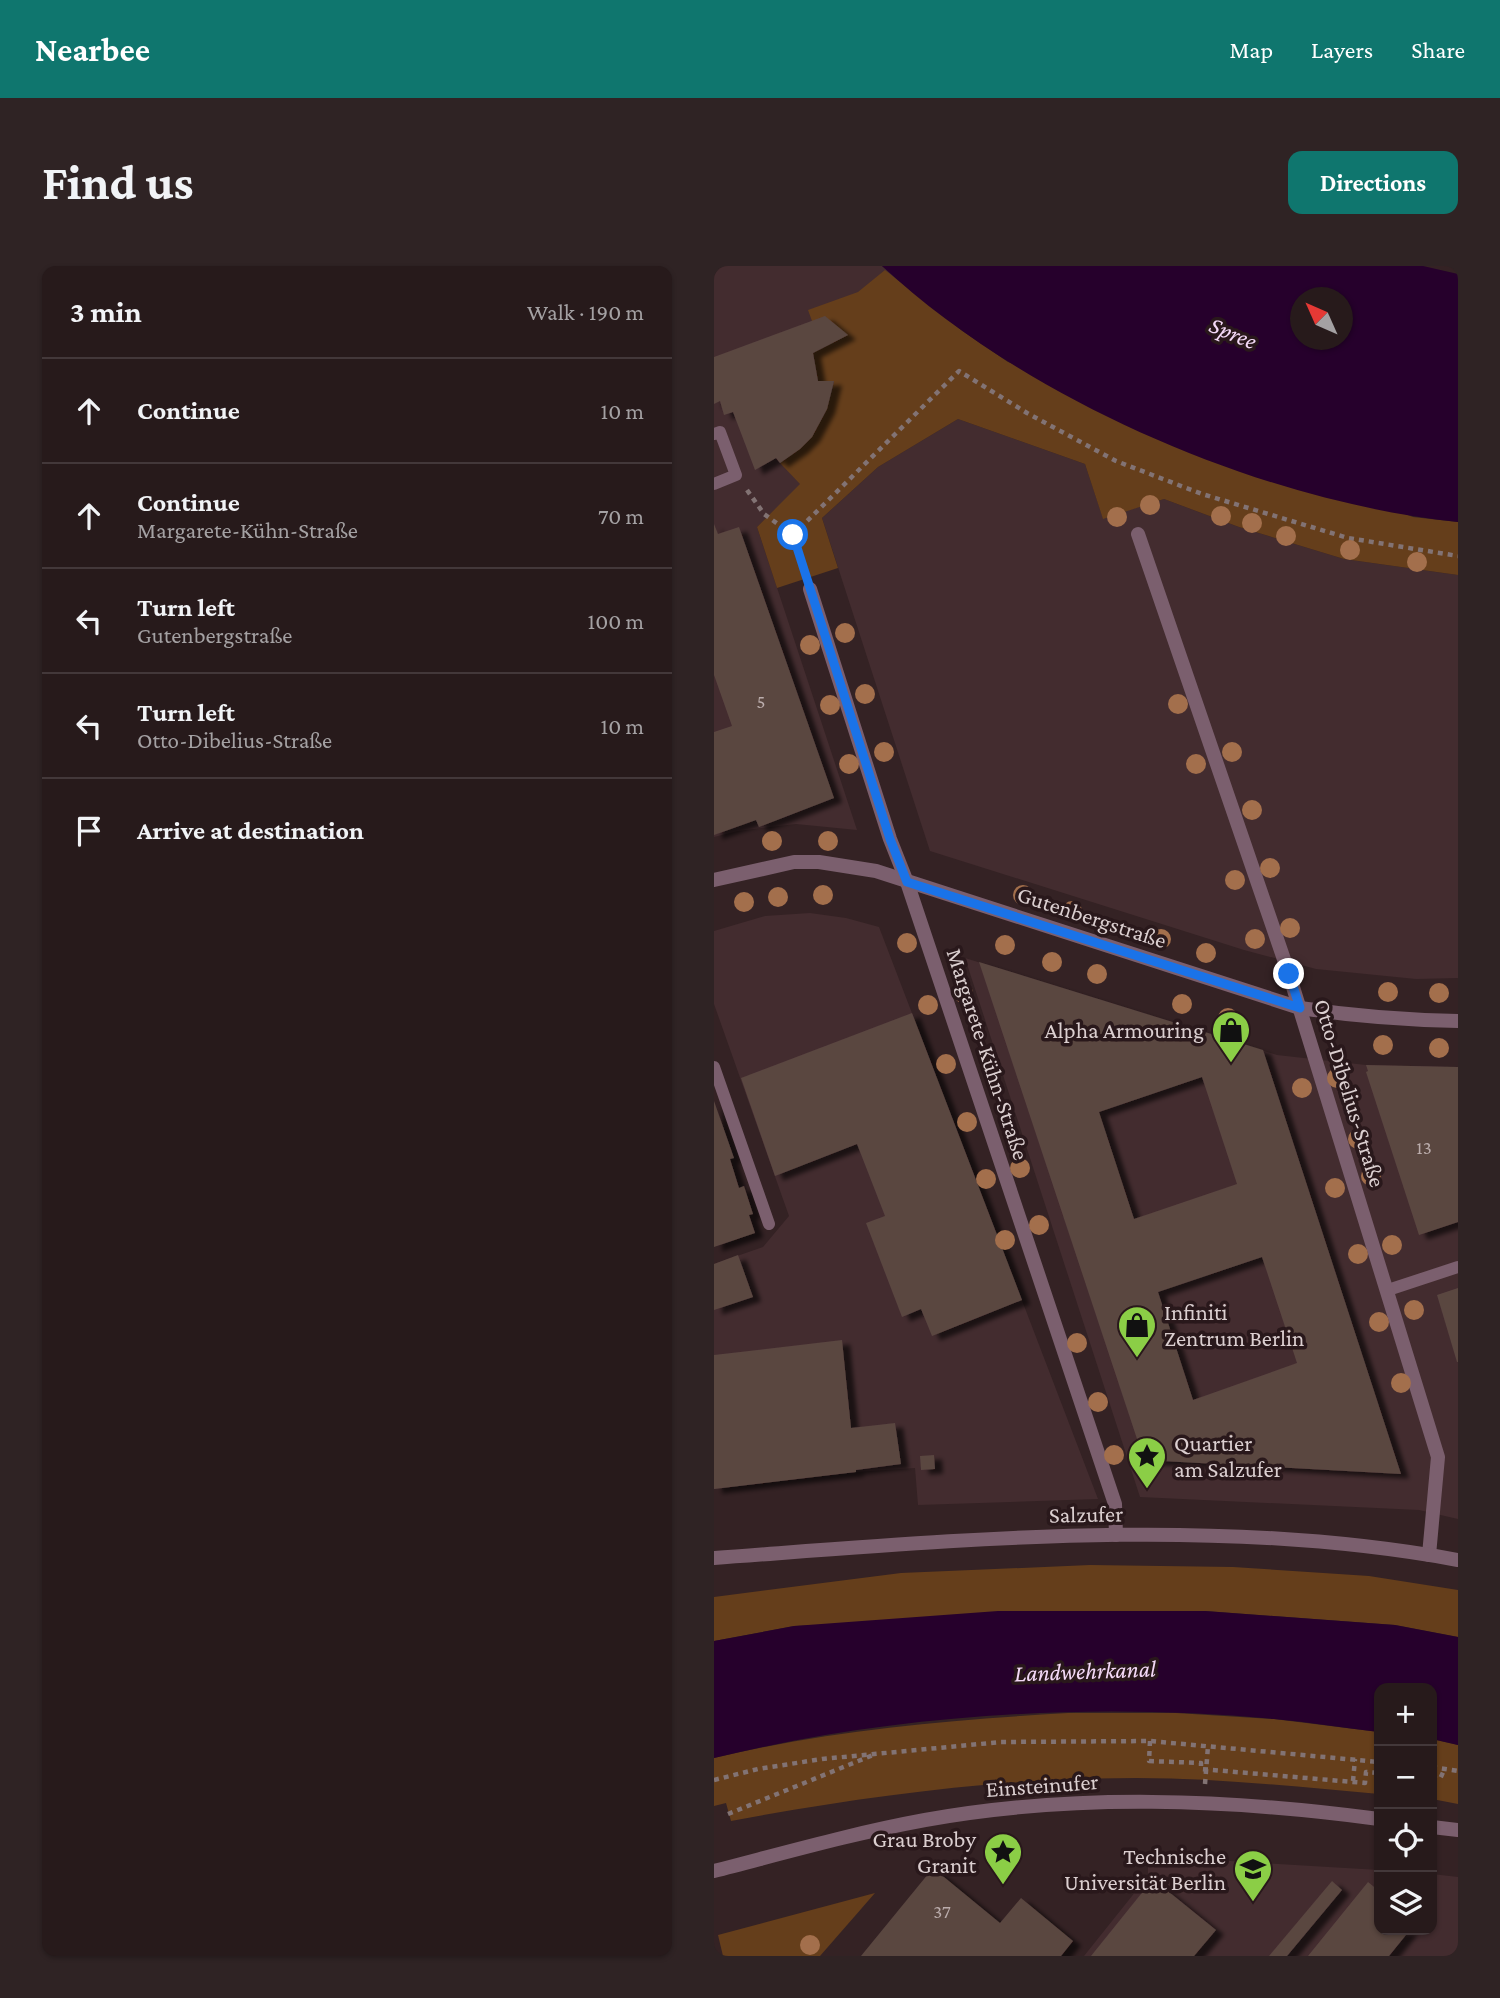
<!DOCTYPE html>
<meta charset="utf-8">
<style>
body{margin:0;font-family:"Crimson Pro",serif;background:#2f2324;color:#f1f3f6}
.controls{position:absolute;right:21px;bottom:21px;display:grid;overflow:hidden;border-radius:14px;box-shadow:0 2px 5px #0004}
.controls button{width:63px;height:63px;display:grid;place-items:center;padding:0;border:0;border-bottom:2px solid #43383a;background:#271a1b;color:#f1f3f6;font:35px sans-serif}
.compass{position:absolute;left:576px;top:21px;width:63px;height:63px;border-radius:50%;background:#271a1b;box-shadow:0 2px 5px #0004;rotate:315deg}
.stop{position:absolute;width:21px;height:21px;margin:-16px;border:5px solid #1a73e8;border-radius:50%;background:#fff}
.stop.end{background:#1a73e8;border-color:#fff;box-shadow:0 2px 7px #0008}
.list{margin:0;padding:0;list-style:none}
h2{display:flex;justify-content:space-between;align-items:center;height:91px;margin:0;padding:0 28px;font-size:30px}
h2 small{font-size:23px;font-weight:400;color:#a4a1a3}
.list li{display:grid;grid-template-columns:46px 1fr auto;gap:21px;align-items:center;box-sizing:border-box;height:105px;padding:0 28px;border-top:2px solid #43383a}
.list b{display:block;font-size:26px;white-space:nowrap}
.list p{margin:0;font-size:23px;white-space:nowrap;color:#a4a1a3}
.list em{font-size:23px;font-style:normal;color:#a4a1a3}
.icon{flex:none;width:38px;height:38px;fill:none;stroke:currentColor;stroke-width:2;stroke-linecap:round;stroke-linejoin:round}
.map{position:relative;flex:none;width:744px;height:1690px;overflow:hidden;border-radius:14px}
header{display:flex;align-items:center;gap:42px;box-sizing:border-box;height:98px;padding:0 35px;background:#0f766e;color:#fff}
header strong{font-size:33px}
nav{display:flex;gap:38px;margin-inline-start:auto;font-size:24px}
.intro{display:flex;align-items:center;justify-content:space-between;box-sizing:border-box;height:168px;padding:0 42px}
h1{margin:0;font-size:49px}
.button{padding:18px 32px;border-radius:14px;background:#0f766e;color:#fff;font-size:24px;font-weight:700}
main{display:flex;gap:42px;padding:0 42px}
aside{flex:1;background:#271a1b;border-radius:14px;box-shadow:0 2px 5px #0004}
.map>svg:first-child{display:block}
.built{fill:#432c2f}
.green{fill:#653e1b}
.water{fill:#26002c;fill-rule:evenodd}
.building{fill:#5a4641;fill-rule:evenodd;filter:url(#shadow)}
.lines{fill:none;stroke-linecap:round;stroke-linejoin:round}
.path{stroke:#827374;stroke-width:4.5;stroke-dasharray:5 5;stroke-linecap:butt}
.service{stroke:#7b5f6e;stroke-width:12}
.minor{stroke:#7b5f6e;stroke-width:14}
.tertiary{stroke:#7b5f6e;stroke-width:14}
.tree{fill:#a36f4c}
.route{stroke:#1a73e8;stroke-width:9}
.labels{text-anchor:middle;stroke-width:7;stroke-linejoin:round;paint-order:stroke}
.number-label{font-size:19px;fill:#bbadac}
.street-label{font-size:23px;fill:#dbcfd0;stroke:#29181b}
.poi-label{font-size:23px;fill:#dbcfd0;stroke:#29181b;text-anchor:end}
.water-label{font-size:24px;font-style:italic;fill:#f4d9f7;stroke:#29181b}
</style>
<header>
<strong>Nearbee</strong>
<nav><a>Map</a><a>Layers</a><a>Share</a></nav>
</header>
<div class="intro"><h1>Find us</h1><a class="button">Directions</a></div>
<main>
<aside>
<h2>3 min<small>Walk · 190 m</small></h2>
<ul class="list">
<li><svg class="icon" aria-label="ahead" viewBox="0 0 24 24"><path d="M12 20V5M6 11l6-6 6 6"/></svg><div><b>Continue</b></div><em>10 m</em></li>
<li><svg class="icon" aria-label="ahead" viewBox="0 0 24 24"><path d="M12 20V5M6 11l6-6 6 6"/></svg><div><b>Continue</b><p>Margarete-Kühn-Straße</p></div><em>70 m</em></li>
<li><svg class="icon" aria-label="left" viewBox="0 0 24 24"><path d="M17 20v-9H6M10 6l-5 5 5 5"/></svg><div><b>Turn left</b><p>Gutenbergstraße</p></div><em>100 m</em></li>
<li><svg class="icon" aria-label="left" viewBox="0 0 24 24"><path d="M17 20v-9H6M10 6l-5 5 5 5"/></svg><div><b>Turn left</b><p>Otto-Dibelius-Straße</p></div><em>10 m</em></li>
<li><svg class="icon" aria-label="arrive" viewBox="0 0 24 24"><path d="M6 21V4h12l-3 4 3 4H6"/></svg><div><b>Arrive at destination</b></div></li>
</ul>
</aside>
<div class="map">
<svg width="744" height="1690" viewBox="0 0 744 1690">
<defs>
<filter id="shadow"><feDropShadow dx="8" dy="4.5" stdDeviation="2" flood-color="#0009"/></filter>
</defs>
<rect width="100%" height="100%" fill="#342224"/>
<g class="built">
<path d="M0,0H168L247,64L43,261L143,564L82,558L24,565L0,571Z"/>
<path d="M244,153L371,198L389,252L450,233L525,261L630,293L744,309V712L702,713L602,703L530,684L216,585L108,252L164,201Z"/>
<path d="M96,647L132,652L165,661L384,1233L204,1239L201,1202L142,1206L0,1223V998L49,981L75,950L0,738V665L51,650Z"/>
<path d="M251,692L563,789L652,799L744,801V1253L705,1244L426,1231Z"/>
<path d="M434,1590L665,1604V1664H718V1608L744,1611V1690H370L434,1610Z"/>
</g>
<g class="green">
<path d="M171,4L247,64L294,96L699,251L744,256V309L630,293L525,261L450,233L389,253L371,198L244,153L164,201L108,252L124,302L63,322L43,261L86,218L66,197C97,177 113,152 120,115H104L99,87L133,69L98,55L94,44L144,26Z"/>
<path d="M376,1299L519,1301L655,1310L744,1324V1371L681,1359L491,1345L80,1360L0,1375V1331L187,1307Z"/>
<path d="M354,1447H462L560,1453L665,1466V1528C585,1521 503,1512 422,1512C286,1512 151,1530 17,1555L12,1537L0,1540V1492C116,1464 235,1454 354,1447Z"/>
<path d="M718,1473L744,1479V1538L718,1533Z"/>
<path d="M161,1627L106,1690H9L4,1669Z"/>
</g>
<g class="water">
<path d="M168,0H709L744,8V256C548,236 312,134 168,0ZM586,32H628V74H586Z"/>
<path d="M284,1345H491L681,1359L744,1371V1479L718,1473V1422H665V1466C630,1462 595,1456 560,1453C375,1436 181,1448 0,1492V1375L80,1360Z"/>
</g>
<g class="building">
<path d="M111,50L134,69L99,87L104,115H120L113,143L98,171L86,183L66,197L62,192L41,204L19,146L10,149L6,135L0,138V91Z"/>
<path d="M0,258L4,268L25,261L120,532L45,561L42,554L0,569V466L18,460L0,409Z"/>
<path d="M265,696L549,784L687,1208L430,1194ZM488,811L523,918L420,953L385,846ZM548,991L583,1097L479,1134L444,1026Z"/>
<path d="M198,747L308,1034L218,1070L207,1043L188,1051L152,957L171,950L143,878L61,910L27,812Z"/>
<path d="M652,799L744,801V956L705,969L652,806L654,805Z"/>
<path d="M0,835L20,892L16,893L25,922L30,920L39,948L35,949L41,967L0,981Z"/>
<path d="M24,989L39,1031L0,1044V998Z"/>
<path d="M744,1022V1096H743L723,1029Z"/>
<path d="M128,1074L137,1162L181,1157L187,1198L142,1204V1206L0,1223V1089Z"/>
<path d="M220,1189L221,1203L207,1204L206,1190Z"/>
<path d="M219,1602L286,1657L307,1632L359,1675L347,1690H147Z"/>
<path d="M439,1613L502,1664L480,1690H377Z"/>
<path d="M618,1615L628,1624L573,1690H555Z"/>
<path d="M654,1616L665,1625V1664H696L675,1690H594Z"/>
</g>
<g class="lines">
<g class="path">
<path d="M33,224L50,248L79,269L90,305"/>
<path d="M79,269L245,105L313,147L402,195L488,228L634,272L744,290"/>
<path d="M436,1475L435,1495L487,1497V1503L651,1517L652,1506L665,1507"/>
<path d="M718,1501L744,1505"/>
<path d="M718,1512L726,1513L731,1502"/>
<path d="M0,1514L44,1503L108,1493L287,1476L436,1475L665,1496"/>
<path d="M639,1515L641,1493"/>
<path d="M491,1518L494,1480"/>
<path d="M14,1548L159,1489"/>
</g>
<g class="service">
<path d="M0,168L6,166L22,209L0,218"/>
<path d="M0,801L55,958"/>
<path d="M674,1024L744,1001"/>
</g>
<g class="minor">
<path d="M424,268L575,708L724,1191L715,1289"/>
<path d="M96,323L176,573L193,616L401,1238L402,1269"/>
<path d="M0,614L80,596H105L162,605L586,742C639,750 690,754 744,755"/>
</g>
<g class="tertiary">
<path d="M0,1292C247,1274 499,1249 744,1294"/>
<path d="M718,1561L744,1564"/>
<path d="M0,1605C70,1587 140,1567 211,1554C361,1527 515,1533 665,1553"/>
</g>
</g>
<g class="tree">
<circle cx="436" cy="239" r="10"/>
<circle cx="507" cy="250" r="10"/>
<circle cx="403" cy="251" r="10"/>
<circle cx="538" cy="257" r="10"/>
<circle cx="572" cy="270" r="10"/>
<circle cx="636" cy="284" r="10"/>
<circle cx="703" cy="296" r="10"/>
<circle cx="131" cy="367" r="10"/>
<circle cx="96" cy="379" r="10"/>
<circle cx="151" cy="428" r="10"/>
<circle cx="464" cy="438" r="10"/>
<circle cx="116" cy="439" r="10"/>
<circle cx="170" cy="486" r="10"/>
<circle cx="518" cy="486" r="10"/>
<circle cx="135" cy="498" r="10"/>
<circle cx="482" cy="498" r="10"/>
<circle cx="538" cy="544" r="10"/>
<circle cx="58" cy="575" r="10"/>
<circle cx="114" cy="575" r="10"/>
<circle cx="556" cy="602" r="10"/>
<circle cx="521" cy="614" r="10"/>
<circle cx="109" cy="629" r="10"/>
<circle cx="309" cy="629" r="10"/>
<circle cx="64" cy="631" r="10"/>
<circle cx="30" cy="636" r="10"/>
<circle cx="358" cy="645" r="10"/>
<circle cx="576" cy="662" r="10"/>
<circle cx="447" cy="673" r="10"/>
<circle cx="541" cy="673" r="10"/>
<circle cx="193" cy="677" r="10"/>
<circle cx="291" cy="679" r="10"/>
<circle cx="492" cy="687" r="10"/>
<circle cx="338" cy="696" r="10"/>
<circle cx="383" cy="708" r="10"/>
<circle cx="674" cy="726" r="10"/>
<circle cx="249" cy="727" r="10"/>
<circle cx="725" cy="727" r="10"/>
<circle cx="468" cy="738" r="10"/>
<circle cx="214" cy="739" r="10"/>
<circle cx="514" cy="752" r="10"/>
<circle cx="669" cy="779" r="10"/>
<circle cx="725" cy="782" r="10"/>
<circle cx="232" cy="798" r="10"/>
<circle cx="623" cy="812" r="10"/>
<circle cx="588" cy="822" r="10"/>
<circle cx="253" cy="856" r="10"/>
<circle cx="644" cy="873" r="10"/>
<circle cx="306" cy="902" r="10"/>
<circle cx="657" cy="910" r="10"/>
<circle cx="272" cy="913" r="10"/>
<circle cx="621" cy="922" r="10"/>
<circle cx="325" cy="959" r="10"/>
<circle cx="291" cy="974" r="10"/>
<circle cx="678" cy="979" r="10"/>
<circle cx="644" cy="988" r="10"/>
<circle cx="700" cy="1044" r="10"/>
<circle cx="665" cy="1056" r="10"/>
<circle cx="363" cy="1077" r="10"/>
<circle cx="687" cy="1117" r="10"/>
<circle cx="384" cy="1136" r="10"/>
<circle cx="400" cy="1189" r="10"/>
<circle cx="96" cy="1679" r="10"/>
</g>
<g class="lines">
<path class="route" d="M79,269L176,573L193,616L586,742L575,708"/>
</g>
<defs>
<symbol id="shop-pin" viewBox="-11 -11 22 30"><path d="M0 17L-7.5 6A9.5 9.5 0 1 1 7.5 6Z" fill="#8bce46" stroke="#29181b"/><path d="M-5-2.5h2.3a2.7 3.5 0 0 1 5.4 0H5L5.5 6h-11ZM-1.5-2.5h3a1.5 2.3 0 0 0-3 0Z" fill="#111"/></symbol>
<symbol id="sight-pin" viewBox="-11 -11 22 30"><path d="M0 17L-7.5 6A9.5 9.5 0 1 1 7.5 6Z" fill="#8bce46" stroke="#29181b"/><path d="M0-6L1.8-2.2L6-1.7L2.9 1.2L3.7 5.4L0 3.3L-3.7 5.4L-2.9 1.2L-6-1.7L-1.8-2.2Z" fill="#111"/></symbol>
<symbol id="university-pin" viewBox="-11 -11 22 30"><path d="M0 17L-7.5 6A9.5 9.5 0 1 1 7.5 6Z" fill="#8bce46" stroke="#29181b"/><path d="M0-5L7-2L0 1L-7-2ZM-4 1L0 2.5L4 1V4Q0 6-4 4Z" fill="#111"/></symbol>
</defs>
<g fill-rule="evenodd">
<use href="#shop-pin" x="495" y="742" width="44" height="60"/>
<use href="#shop-pin" x="401" y="1037" width="44" height="60"/>
<use href="#sight-pin" x="411" y="1168" width="44" height="60"/>
<use href="#sight-pin" x="267" y="1564" width="44" height="60"/>
<use href="#university-pin" x="517" y="1581" width="44" height="60"/>
</g>
<g class="labels">
<g class="number-label">
<text x="47" y="442">5</text>
<text x="710" y="888">13</text>
<text x="228" y="1652">37</text>
</g>
<g class="street-label">
<text transform="translate(378 651) rotate(18)" y="8">Gutenbergstraße</text>
<text transform="translate(274 788) rotate(72)" y="8">Margarete-Kühn-Straße</text>
<text transform="translate(636 827) rotate(73)" y="8">Otto-Dibelius-Straße</text>
<text transform="translate(372 1248) rotate(-1)" y="8">Salzufer</text>
<text transform="translate(328 1519) rotate(-4)" y="8">Einsteinufer</text>
</g>
<g class="poi-label">
<text x="490" y="772">Alpha Armouring</text>
<text x="450" y="1054" text-anchor="start">Infiniti<tspan x="450" dy="26">Zentrum Berlin</tspan></text>
<text x="460" y="1185" text-anchor="start">Quartier<tspan x="460" dy="26">am Salzufer</tspan></text>
<text x="262" y="1581">Grau Broby<tspan x="262" dy="26">Granit</tspan></text>
<text x="512" y="1598">Technische<tspan x="512" dy="26">Universität Berlin</tspan></text>
</g>
<g class="water-label">
<text transform="translate(519 67) rotate(23)" y="8">Spree</text>
<text transform="translate(371 1405) rotate(-2)" y="8">Landwehrkanal</text>
</g>
</g>
</svg>
<div class="controls">
<button>+</button>
<button>−</button>
<button><svg class="icon" aria-label="locate" viewBox="0 0 24 24"><circle cx="12" cy="12" r="6"/><path d="M12 2v4M12 18v4M2 12h4M18 12h4"/></svg></button>
<button><svg class="icon" aria-label="layers" viewBox="0 0 24 24"><path d="M12 4l9 5-9 5-9-5zM3 14l9 5 9-5"/></svg></button>
</div>
<svg class="compass" viewBox="-18 -18 36 36"><path d="M0-13l5 13h-10z" fill="#e53935"/><path d="M0 13l5-13h-10z" fill="#a4a1a3"/></svg>
<div class="stop" style="left:79px;top:269px"></div>
<div class="stop end" style="left:575px;top:708px"></div>
</div>
</main>
